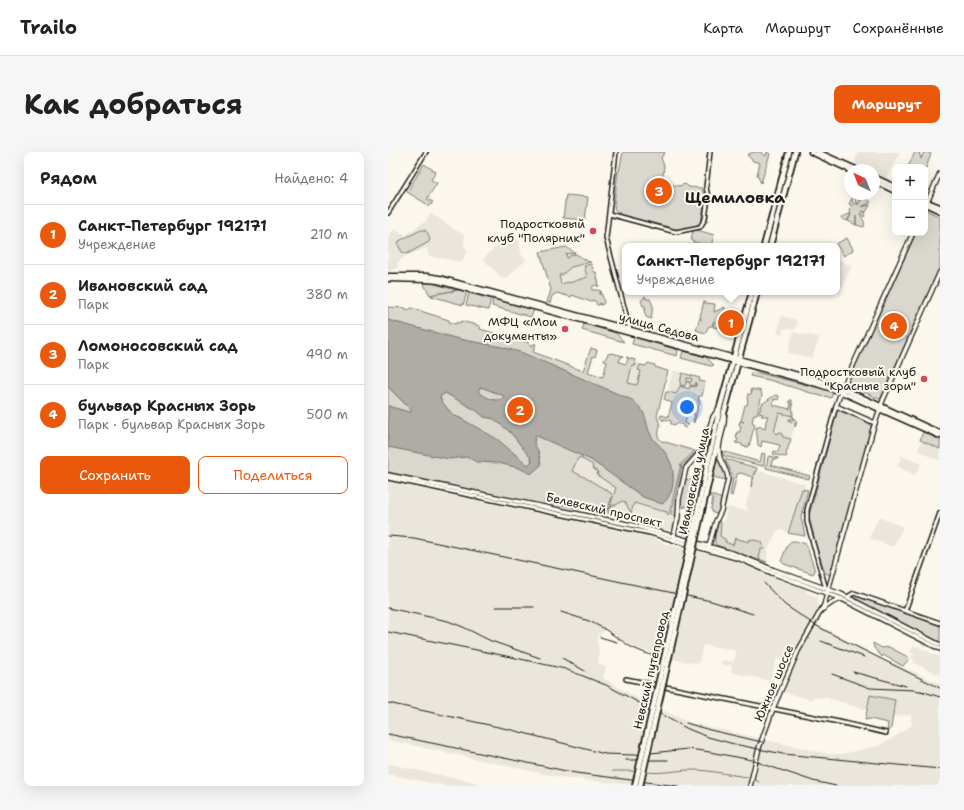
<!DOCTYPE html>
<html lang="ru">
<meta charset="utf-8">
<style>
body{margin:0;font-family:"Shantell Sans",sans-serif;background:#f6f6f6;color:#222}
.controls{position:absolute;right:12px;top:12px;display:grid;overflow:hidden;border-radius:8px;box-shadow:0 4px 16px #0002}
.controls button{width:36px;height:36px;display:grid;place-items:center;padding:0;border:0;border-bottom:1px solid #e0e0e0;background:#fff;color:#222;font:20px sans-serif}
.compass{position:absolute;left:456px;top:12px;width:36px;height:36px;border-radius:50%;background:#fff;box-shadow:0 4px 16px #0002;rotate:317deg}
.you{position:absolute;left:299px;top:255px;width:14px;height:14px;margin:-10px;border:3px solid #fff;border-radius:50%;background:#1a73e8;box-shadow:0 0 0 6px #1a73e833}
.badge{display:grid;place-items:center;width:26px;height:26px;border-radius:50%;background:#ea580c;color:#fff;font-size:13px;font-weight:700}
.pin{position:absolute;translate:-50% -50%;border:2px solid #fff;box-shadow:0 1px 4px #0006}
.popup{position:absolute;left:234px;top:91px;width:218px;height:52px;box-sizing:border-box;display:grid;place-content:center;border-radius:8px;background:#fff;filter:drop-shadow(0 1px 3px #0005);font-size:13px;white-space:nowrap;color:#767676}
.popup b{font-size:15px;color:#222}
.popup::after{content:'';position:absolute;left:50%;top:100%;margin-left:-8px;border:8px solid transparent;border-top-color:#fff}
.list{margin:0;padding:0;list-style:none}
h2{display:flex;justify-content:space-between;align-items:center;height:52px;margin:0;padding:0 16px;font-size:17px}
h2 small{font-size:13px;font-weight:400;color:#767676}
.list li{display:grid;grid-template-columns:26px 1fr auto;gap:12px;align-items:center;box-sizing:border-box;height:60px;padding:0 16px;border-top:1px solid #e0e0e0}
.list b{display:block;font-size:15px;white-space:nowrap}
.list p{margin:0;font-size:13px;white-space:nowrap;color:#767676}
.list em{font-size:13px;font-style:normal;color:#767676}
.actions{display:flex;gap:8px;padding:12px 16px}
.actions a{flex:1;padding:9px 0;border:1px solid #ea580c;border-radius:8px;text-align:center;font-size:14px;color:#ea580c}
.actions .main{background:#ea580c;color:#fff}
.map{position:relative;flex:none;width:552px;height:634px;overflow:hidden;border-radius:8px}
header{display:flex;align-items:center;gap:24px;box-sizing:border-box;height:56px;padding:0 20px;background:#fff;border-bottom:1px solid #e0e0e0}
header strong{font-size:19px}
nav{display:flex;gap:22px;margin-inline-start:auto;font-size:14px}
.intro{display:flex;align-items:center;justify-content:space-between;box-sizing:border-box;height:96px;padding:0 24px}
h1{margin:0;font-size:28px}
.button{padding:10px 18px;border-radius:8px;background:#ea580c;color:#fff;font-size:14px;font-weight:700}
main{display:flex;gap:24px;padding:0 24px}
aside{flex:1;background:#fff;border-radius:8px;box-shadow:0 4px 16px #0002}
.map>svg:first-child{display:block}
.built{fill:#eae6dc;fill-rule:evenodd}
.green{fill:#dad7ce;stroke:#7b7a75}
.water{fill:#afaca5;stroke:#74726e;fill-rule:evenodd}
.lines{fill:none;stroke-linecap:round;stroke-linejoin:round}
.stream{stroke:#74726e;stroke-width:1}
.minor-casing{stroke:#1c1c1c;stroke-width:6}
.tertiary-casing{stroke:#1c1c1c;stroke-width:6}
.secondary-casing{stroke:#1c1c1c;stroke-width:7}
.primary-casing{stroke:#1c1c1c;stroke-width:8}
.minor{stroke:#fbf7ec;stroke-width:3}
.tertiary{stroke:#fbf7ec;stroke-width:3.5}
.secondary{stroke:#fbf7ec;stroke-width:4}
.primary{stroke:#fbf7ec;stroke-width:4.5}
.rail{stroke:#1c1c1c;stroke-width:1}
.primary-bridge-casing{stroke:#1c1c1c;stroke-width:8;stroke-linecap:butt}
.primary-bridge{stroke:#fbf7ec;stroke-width:4.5}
.poi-dot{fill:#d1495b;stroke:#fbf7ec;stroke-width:1.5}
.labels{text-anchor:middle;stroke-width:4;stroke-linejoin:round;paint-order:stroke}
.poi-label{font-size:12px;fill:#1c1c1c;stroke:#fbf7ec;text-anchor:end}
.street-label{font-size:12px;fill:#1c1c1c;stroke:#fbf7ec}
.district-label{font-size:16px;font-weight:bold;fill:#1c1c1c;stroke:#fbf7ec}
</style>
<header>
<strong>Trailo</strong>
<nav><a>Карта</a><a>Маршрут</a><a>Сохранённые</a></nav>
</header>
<div class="intro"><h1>Как добраться</h1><a class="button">Маршрут</a></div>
<main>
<aside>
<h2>Рядом<small>Найдено: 4</small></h2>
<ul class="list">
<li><span class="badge">1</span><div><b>Санкт-Петербург 192171</b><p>Учреждение</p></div><em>210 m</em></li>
<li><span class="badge">2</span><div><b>Ивановский сад</b><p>Парк</p></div><em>380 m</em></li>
<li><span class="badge">3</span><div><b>Ломоносовский сад</b><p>Парк</p></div><em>490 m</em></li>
<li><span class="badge">4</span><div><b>бульвар Красных Зорь</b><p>Парк · бульвар Красных Зорь</p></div><em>500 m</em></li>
</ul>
<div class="actions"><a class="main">Сохранить</a><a>Поделиться</a></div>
</aside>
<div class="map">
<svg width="552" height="634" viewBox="0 0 552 634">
<rect width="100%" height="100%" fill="#fbf7ec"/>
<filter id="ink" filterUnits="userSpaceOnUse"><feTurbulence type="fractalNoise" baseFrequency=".025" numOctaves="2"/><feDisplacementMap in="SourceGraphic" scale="8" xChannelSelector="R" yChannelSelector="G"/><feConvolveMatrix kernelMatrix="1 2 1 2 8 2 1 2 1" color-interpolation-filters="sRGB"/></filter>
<g filter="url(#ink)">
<g class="built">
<path d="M470,0H512L498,26L486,20V18H481L466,11Z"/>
<path d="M42,61L77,84L76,94L80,99L73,110L40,104L39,96L18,104L9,111L10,115L0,120V87L6,77L18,83L34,71H37Z"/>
<path d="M123,80L131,89L133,102L138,108L119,126L113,125L95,107Z"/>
<path d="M449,107L464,114L451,141L448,140H449Z"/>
<path d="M195,112L197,119H198L203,137L173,140L169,119Z"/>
<path d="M394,164L408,168L409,172L407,178L396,176L394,183L389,181Z"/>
<path d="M405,180L432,185L424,206L400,201Z"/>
<path d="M245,207L247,208L246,211L248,212L249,210L259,214L252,240L236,235Z"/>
<path d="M285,219H288L308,225L300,247L279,241Z"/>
<path d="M390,260L404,264L408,270L403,287L384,285Z"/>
<path d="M534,289L552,297V309L530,299Z"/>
<path d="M193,304L195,305L194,307L206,313L210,320L209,323L229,336L245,351L266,358L279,360V362L288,364L285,376L279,379L262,375V372L218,362L224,345L223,341L197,325L183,319L191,305Z"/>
<path d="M514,304L533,312L527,323L509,314Z"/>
<path d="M368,318L417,332L416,337H414L402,377H400L399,380L392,377L389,379L380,397L379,409L331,392V371L336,369L339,355L360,359L358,352Z"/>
<path d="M0,330L263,385L280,393L339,406L419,436L418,440L430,445V458L424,469L453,485L499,509L509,512L552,532V634H253L171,625L0,588ZM217,476L243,494L283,507L311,512L315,493L347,498L348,499L346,510L334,508L333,513L344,514L343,520L382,529L389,506L406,514L396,540L424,548L426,545L434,546L436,545L479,558L480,549L501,554L505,564L523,563L524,573L505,586L490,594L454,602H441L303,571L249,546L215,526L218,515L210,512L211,499L209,488L210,487L209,483L215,480Z"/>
<path d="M491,365L515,375L505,395L481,386Z"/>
<path d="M526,493L552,505V523L525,511L527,509L523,506L526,502L522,500Z"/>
<path d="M0,612L90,631L89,634H57L0,622Z"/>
</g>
<g class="green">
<path d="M235,0H277L273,6L276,14L274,31L291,34L297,32L301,35L314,36L317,48L313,70C297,88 252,68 232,63V61L227,59L226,53L230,19H231Z"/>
<path d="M365,0H374V2L378,4L379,0L382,2L373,31L369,23L372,11L365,9L359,3Z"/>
<path d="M527,0H531L533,7L536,0H539L543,2L538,16L535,15H520Z"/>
<path d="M36,12L48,20L43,28L49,31L39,47L45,50L42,54L19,40Z"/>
<path d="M466,42L473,44L469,52L470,53L475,45L483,50L482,51L473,55L482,53L478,60L474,59L478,61L476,65L473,61L472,62C474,66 478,70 476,75L468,73V64V73L460,69L463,62L459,69L453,66L463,61L462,58L464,54L461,52L464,46L465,52H468Z"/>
<path d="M178,43L200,45L197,68L175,66Z"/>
<path d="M538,58L552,65V115L493,246L491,247L459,232L528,81H537V61Z"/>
<path d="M33,78H37C40,81 43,86 41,90L19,102L14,100L10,93L11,89Z"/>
<path d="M309,78L326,83L323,94L305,90L303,87L305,79Z"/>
<path d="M459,86L465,97L464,99L456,104L448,92Z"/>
<path d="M178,95L187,101L178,102L179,106L181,105V104L188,102L201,110H203L183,115L174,123H171L173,132L181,130V131L199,125L196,114L203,112L206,120H208L211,133L210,135V133L205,134L204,138H212V143L213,139L216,150L215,152L212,153V151L211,153H209L207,149L204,148L203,150L184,143L183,145L169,141L164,144L162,151L159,150L163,138L152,100Z"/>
<path d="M35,131H43L69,138L42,143Z"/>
<path d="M71,138L79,140L75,153L43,144L47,142Z"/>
<path d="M81,141L103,147L100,158L78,153Z"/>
<path d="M257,144L258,147H262L265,154L263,167L258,165L256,158L258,157L257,154H255L253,149Z"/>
<path d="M105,147L146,158L143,165L104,154Z"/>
<path d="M316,149L317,151L327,152L326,160L337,155L335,167L337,168L335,174L334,170L330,173L332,176L325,175L326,169L324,174H321L317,181L308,178L312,166L314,168L312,165Z"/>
<path d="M0,155L18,156V157L21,158L23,156L61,168V170L68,172L69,170L72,171L73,169L92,174V177L142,191L141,193L144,194L145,192H148L145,200L195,219L203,196L209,198L207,205L205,204L200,220L215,225L219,210L216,209L220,202L224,201L235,204L233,205L231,210L238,212L240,207L238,205L247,208L246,211L248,212V214L244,213L240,231L249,233L253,219L250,218L252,213L258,214L260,211L267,213V215L280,219L269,264L272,273L270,285L274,289L307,299L293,312L281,363L279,362V360C267,358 257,354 246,351L243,361L237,350L234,349L228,353H224L223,356L224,359L231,360L230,364L220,361L228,336L209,323L210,320L204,316L205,313L194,307V304L192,306H190L184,319L198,326L223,341L224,345L218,361L156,349L218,362L217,366L0,320Z"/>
<path d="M196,172L228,181L236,190L194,178Z"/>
<path d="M246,185L290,198L289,204L244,192Z"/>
<path d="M295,199L318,205L326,213L323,214L293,206Z"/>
<path d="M367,220L443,239L445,240L443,246L437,244L436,245L381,228L362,224L363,221Z"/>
<path d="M294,221L312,226L311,229L317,230L314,244H311L310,249H312L306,271L305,269L307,262L300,261L297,271L301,273H299L298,276L295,275V273L288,271V273L283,272V269L276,267L275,269L272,265L273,263L280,265L284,251L276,247L278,240H281L288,242L292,234L301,237L302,234L307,235L308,234V230V233L303,234L301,230H303L304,227L299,226V229L301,230H298L297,234L292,233Z"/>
<path d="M364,237L373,239L374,243L369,262H366L364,270L367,272L361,294L359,295L354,294V292L350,291L349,292L347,290H349L350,287L348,286L349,280H352L353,274L351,273L352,269L356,270L353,269L357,253H359L360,248L359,247L360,242H363L364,239L362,238Z"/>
<path d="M387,243L391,244L390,248L386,247L385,253L402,257L403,251L401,250L402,248H404L405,263H403L409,270L407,275V271L401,269V267H406L405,264L391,261L386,280L388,282L393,280L395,285L403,287L398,302L399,304L397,305L385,302L386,299L390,300L392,293L374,289L373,295L370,293L368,275L370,276L371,274L377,277L378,269L380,264H373L375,262L371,261L374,252Z"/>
<path d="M452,259L481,271L483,275L442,423L437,421L427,390L421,364L449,260Z"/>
<path d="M535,280L552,288V297L532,288Z"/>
<path d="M309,299V301L298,311L296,315L289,345L288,364L283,363L294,313Z"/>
<path d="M334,299L372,310L374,301L377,302L376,313L374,314L336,304Z"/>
<path d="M329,300L331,309L339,324L336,338L338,328L325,325L321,342L334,347L331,360L328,362L325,361L323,357L325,346L319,343Z"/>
<path d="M382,304L390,306V307H385L383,313L422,324L421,327L378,316L380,305Z"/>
<path d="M337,307L369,316L367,323V319L365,324L366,325L363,335L364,325L353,321L349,322L344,344L342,343L345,324Z"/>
<path d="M297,327L312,330L310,341H303L300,355L299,356V354H296L297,355L296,356L292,353Z"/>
<path d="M414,337L420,338L413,365L417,384L400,381Z"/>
<path d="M331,369L333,371L332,384L338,388L337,390L345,393L347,386L361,390L362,387L374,390L376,397H373L371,407L379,410H376L328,393L327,391V383L326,387Z"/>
<path d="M404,389H407L418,392L427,419L425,422L396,412L393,409L400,392Z"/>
<path d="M465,443L552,474V491L462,445Z"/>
<path d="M485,491L494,496L501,495L520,505L521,507L515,514L495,503L494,505L486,496Z"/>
<path d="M482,543L507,548L503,577L499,579L500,571L482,567L477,568Z"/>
</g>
<path class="water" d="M0,168L71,187L114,195L135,201L244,248C262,262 255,269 264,285C267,291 273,294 276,299C285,311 287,323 284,337C282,343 279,349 274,352L255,345L203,308L149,284L147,285L146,291L151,301L153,313L143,322L131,316L110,311L89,310L79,305L61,307L0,295V254L21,260L24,259L0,235ZM93,235L116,244V245C109,252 96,245 90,239ZM57,241L89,259L96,265L106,267L122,280L142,305L144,309L140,313L109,287L72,266L65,263L54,250L52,245Z"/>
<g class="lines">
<g class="stream">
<path d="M224,619H248"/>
<path d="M258,620C275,622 288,618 304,618C323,618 341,623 360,625"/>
<path d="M366,627L371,630"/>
</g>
<defs>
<g id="minor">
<path d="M228,0L218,86L242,178"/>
<path d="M0,61L38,0"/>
<path d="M221,62L288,80L312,75L317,67L320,45L318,35L322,0"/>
<path d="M0,326L262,381L285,388"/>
<path d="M438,437L419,370V358L448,254"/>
<path d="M459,445L466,441L552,471"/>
<path d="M517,459L552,361"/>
<path d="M238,527L451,570L498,581"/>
</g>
<g id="tertiary">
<path d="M537,55L552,21"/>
<path d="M331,256L325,265L315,297L298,316L291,347L290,365L285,388L352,407L384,421L454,447L552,497"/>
<path d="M487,271L448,254L453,240L525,81"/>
<path d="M0,323L249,374L347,402L386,418L453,442L552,493"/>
<path d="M320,397L328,369L333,359L340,327C340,317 331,310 331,300C330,287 338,276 336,263"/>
<path d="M435,457L445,450L454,447"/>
<path d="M362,634L371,596L386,554L410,499L436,453L485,277L495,248L552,120"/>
</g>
<g id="secondary">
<path d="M423,0L462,18"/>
<path d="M430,0L470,18"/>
<path d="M486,25L507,35"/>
<path d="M486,29L507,39"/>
<path d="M537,49L552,55"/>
<path d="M537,52L552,59"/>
<path d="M0,124H39L51,126L447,233L552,281"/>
<path d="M0,127L39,128L50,129L426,231L453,240L552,284"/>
</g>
<g id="primary">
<path d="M376,94L401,0"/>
<path d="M382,94L407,0"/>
<path d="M304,384L332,255L364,140"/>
<path d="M308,385L336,261L369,140"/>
</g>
</defs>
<use href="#minor" class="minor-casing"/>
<use href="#tertiary" class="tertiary-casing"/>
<use href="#secondary" class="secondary-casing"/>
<use href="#primary" class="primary-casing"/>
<use href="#minor" class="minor"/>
<use href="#tertiary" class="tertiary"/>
<use href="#secondary" class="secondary"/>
<use href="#primary" class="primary"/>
<g class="rail">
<path d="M0,384L26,386L323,449L365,462"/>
<path d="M376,431L397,453L427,473L455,488L552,536"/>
<path d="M108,455H146"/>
<path d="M0,456L60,469L75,475L103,489L152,506"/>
<path d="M173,460L201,469L215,476L243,495L257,501L273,506"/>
<path d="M0,480L128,506L177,517L218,533L300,577L320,585L346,592L395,602L552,617"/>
<path d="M212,485L229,490"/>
<path d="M433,489L476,505"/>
<path d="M174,506L197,519"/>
<path d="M465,520L518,534"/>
<path d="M444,522L482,536L526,538L537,540"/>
<path d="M533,539L552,545"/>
<path d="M0,551L124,578L217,602L245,603L300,597L316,599L364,608"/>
<path d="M298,571L322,578L374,590"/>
<path d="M0,582L188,621L290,634"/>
<path d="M238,608H280"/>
<path d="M366,609L425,629L448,634"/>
</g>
<defs>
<g id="primary-bridge">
<path d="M247,634L304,384"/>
<path d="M252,634L308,385"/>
</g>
</defs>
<use href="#primary-bridge" class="primary-bridge-casing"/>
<use href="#primary-bridge" class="primary-bridge"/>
</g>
</g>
<g class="poi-dot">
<circle cx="205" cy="79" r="4"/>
<circle cx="177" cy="177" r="4"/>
<circle cx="536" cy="227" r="4"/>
</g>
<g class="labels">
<g class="poi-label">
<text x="197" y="76">Подростковый<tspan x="197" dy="14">клуб "Полярник"</tspan></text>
<text x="169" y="174">МФЦ «Мои<tspan x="169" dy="14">документы»</tspan></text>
<text x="528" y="224">Подростковый клуб<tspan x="528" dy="14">"Красные зори"</tspan></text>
</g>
<g class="street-label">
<text transform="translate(271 175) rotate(15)" y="4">улица Седова</text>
<text transform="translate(306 329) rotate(-78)" y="4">Ивановская улица</text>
<text transform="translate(216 358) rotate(13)" y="4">Белевский проспект</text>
<text transform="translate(263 518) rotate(-77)" y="4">Невский путепровод</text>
<text transform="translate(386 531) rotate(-67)" y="4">Южное шоссе</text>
</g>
<g class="district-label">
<text x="347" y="51">Щемиловка</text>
</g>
</g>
</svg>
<div class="controls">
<button>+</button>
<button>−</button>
</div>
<svg class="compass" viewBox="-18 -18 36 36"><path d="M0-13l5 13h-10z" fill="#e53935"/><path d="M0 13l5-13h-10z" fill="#767676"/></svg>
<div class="you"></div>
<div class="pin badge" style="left:343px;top:171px">1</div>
<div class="popup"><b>Санкт-Петербург 192171</b>Учреждение</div>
<div class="pin badge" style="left:132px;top:258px">2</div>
<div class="pin badge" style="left:271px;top:39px">3</div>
<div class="pin badge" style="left:506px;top:174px">4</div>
</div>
</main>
